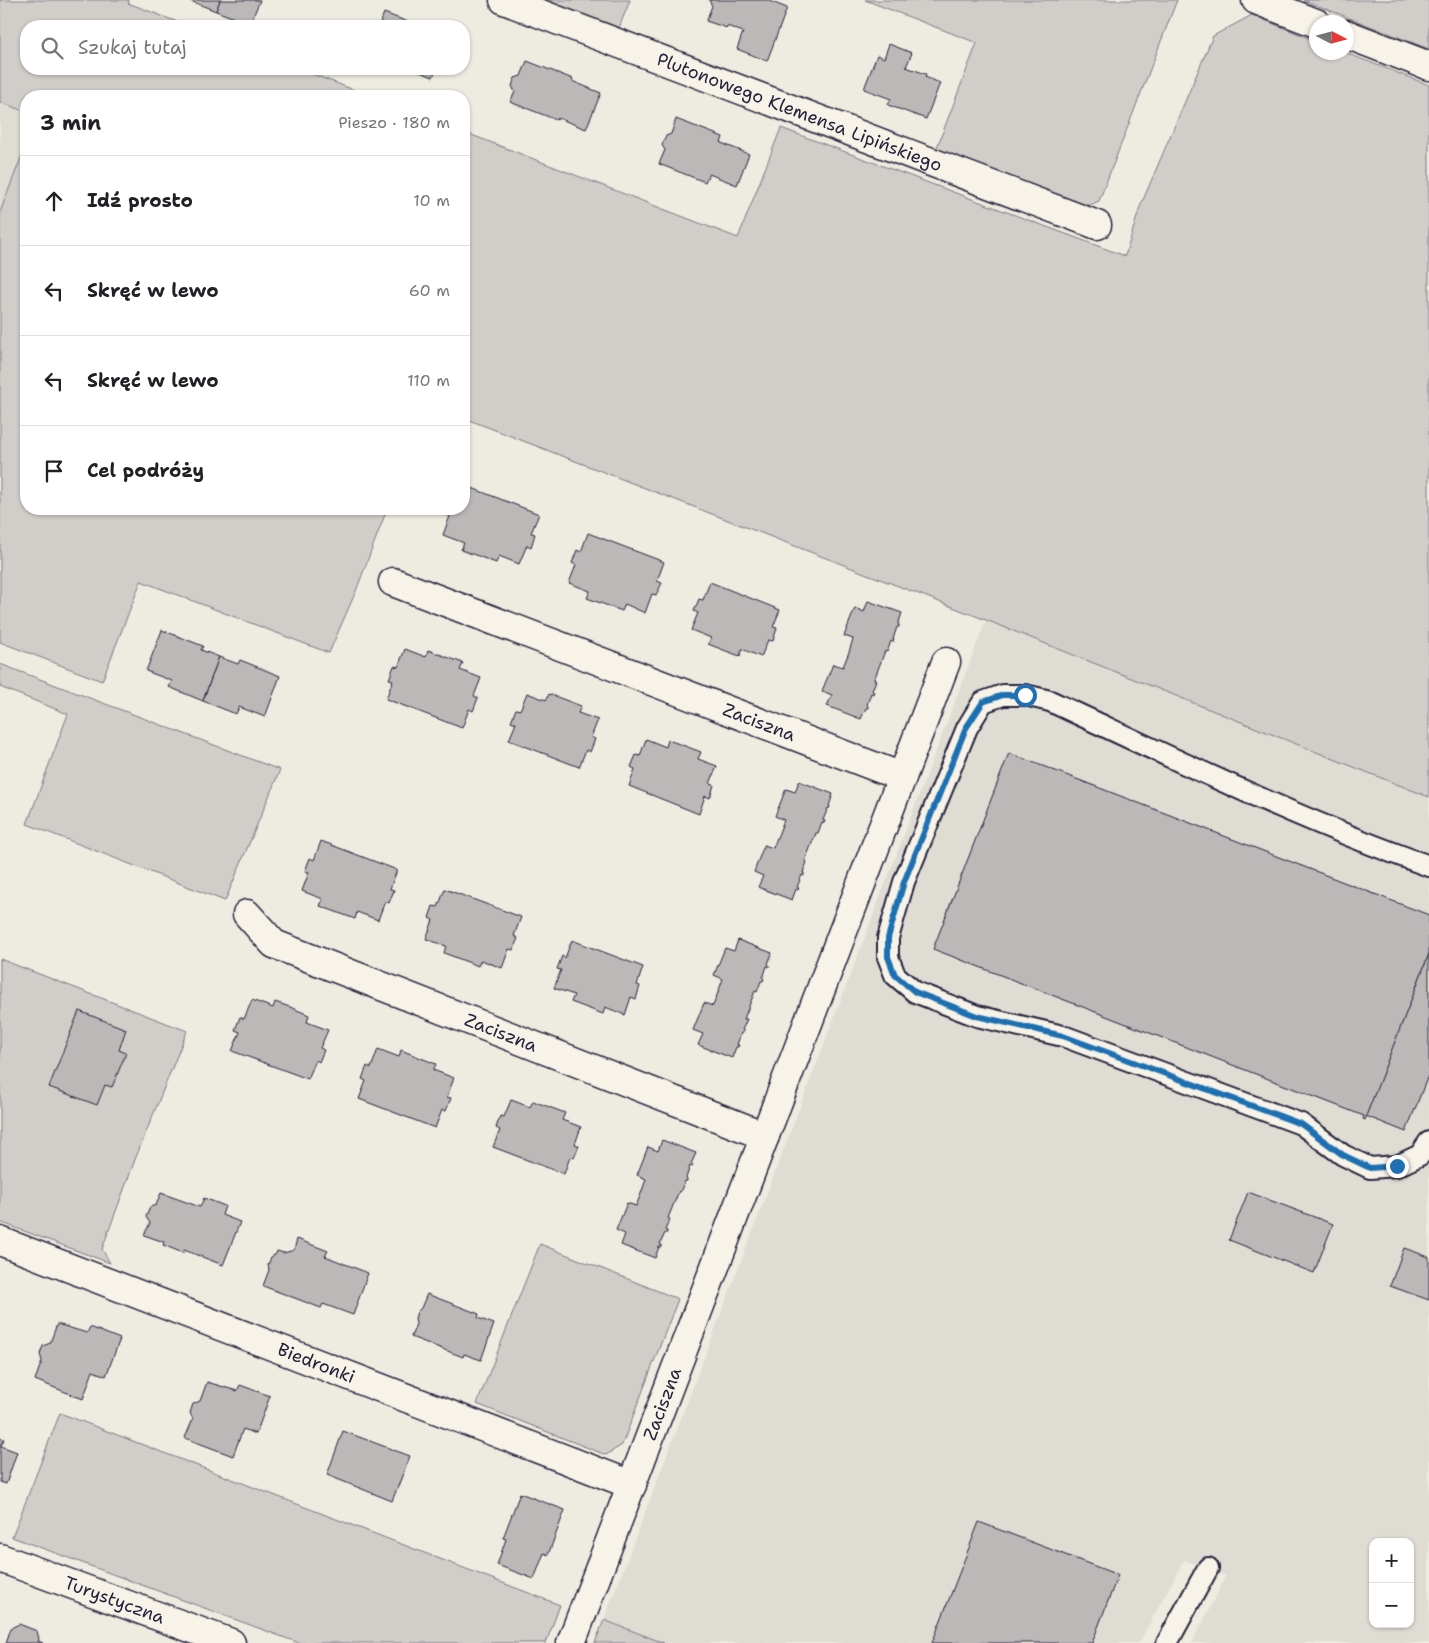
<!DOCTYPE html>
<html lang="pl">
<meta charset="utf-8">
<style>
body{margin:0;font-family:"Shantell Sans",sans-serif;background:#f6f6f6;color:#202124}
.controls{position:absolute;right:15px;bottom:15px;display:grid;overflow:hidden;border-radius:10px;box-shadow:0 1px 4px #0004}
.controls button{width:45px;height:45px;display:grid;place-items:center;padding:0;border:0;border-bottom:1px solid #e0e0e0;background:#fff;color:#202124;font:25px sans-serif}
.compass{position:absolute;left:1309px;top:15px;width:45px;height:45px;border-radius:50%;background:#fff;box-shadow:0 1px 4px #0004;rotate:96deg}
.stop{position:absolute;width:15px;height:15px;margin:-11px;border:4px solid #1f6fb2;border-radius:50%;background:#fff}
.stop.end{background:#1f6fb2;border-color:#fff;box-shadow:0 1px 5px #0008}
.list{margin:0;padding:0;list-style:none}
h2{display:flex;justify-content:space-between;align-items:center;height:65px;margin:0;padding:0 20px;font-size:21px}
h2 small{font-size:16px;font-weight:400;color:#757577}
.list li{display:grid;grid-template-columns:32px 1fr auto;gap:15px;align-items:center;box-sizing:border-box;height:90px;padding:0 20px;border-top:1px solid #e0e0e0}
.list b{display:block;font-size:19px;white-space:nowrap}
.list em{font-size:16px;font-style:normal;color:#757577}
.icon{flex:none;width:28px;height:28px;fill:none;stroke:currentColor;stroke-width:2;stroke-linecap:round;stroke-linejoin:round}
.map{position:relative;flex:none;width:1429px;height:1643px;overflow:hidden}
.search{position:absolute;background:#fff;box-shadow:0 1px 4px #0004;left:20px;top:20px;width:450px;height:55px;display:flex;align-items:center;gap:12px;box-sizing:border-box;padding:0 18px;border-radius:20px;color:#757577;font-size:19px}
.panel{position:absolute;background:#fff;box-shadow:0 1px 4px #0004;left:20px;top:90px;width:450px;height:425px;border-radius:20px}
.map>svg:first-child{display:block}
.built{fill:#dfdcd4;fill-rule:evenodd}
.green{fill:#d1cdc9;stroke:#7a7882}
.building{fill:#bbb8b7;stroke:#22223b}
.lines{fill:none;stroke-linecap:round;stroke-linejoin:round}
.lane-casing{stroke:#22223b;stroke-width:24}
.street-casing{stroke:#22223b;stroke-width:31}
.secondary-casing{stroke:#22223b;stroke-width:31}
.lane{stroke:#f7f3e8;stroke-width:20}
.street{stroke:#f7f3e8;stroke-width:28}
.secondary{stroke:#f7f3e8;stroke-width:28}
.route{stroke:#1f6fb2;stroke-width:6}
.labels{text-anchor:middle;stroke-width:5;stroke-linejoin:round;paint-order:stroke}
.street-label{font-size:18px;fill:#22223b;stroke:#f7f3e8}
</style>
<div class="map">
<svg width="1429" height="1643" viewBox="0 0 1429 1643">
<rect width="100%" height="100%" fill="#eeebe1"/>
<filter id="ink" filterUnits="userSpaceOnUse"><feTurbulence type="fractalNoise" baseFrequency=".02" numOctaves="2"/><feDisplacementMap in="SourceGraphic" scale="10" xChannelSelector="R" yChannelSelector="G"/><feConvolveMatrix kernelMatrix="1 2 1 2 8 2 1 2 1" color-interpolation-filters="sRGB"/></filter>
<g filter="url(#ink)">
<g class="built">
<path d="M0,102L26,112V145L0,212Z"/>
<path d="M986,620L1429,797V1643H1192L1226,1576L1184,1560L1139,1643H664L604,1620ZM1373,1542H1410V1624H1373Z"/>
</g>
<g class="green">
<path d="M0,0H129L128,3L188,26H26V69H299L370,96H26V112L0,102Z"/>
<path d="M534,0H630L617,33Z"/>
<path d="M865,0H1177L1099,201L1079,210L934,155L977,43Z"/>
<path d="M1303,0H1429V49Z"/>
<path d="M1252,15L1316,41V52L1346,53L1429,85V797L986,620L464,418V132L738,238L781,128L1125,256L1140,207L1213,36Z"/>
<path d="M26,145V509H387L356,591L329,653L141,581L102,681L0,642V212Z"/>
<path d="M0,664L280,770L225,901L27,824L68,714L0,687Z"/>
<path d="M0,959L187,1031L136,1157L102,1249L110,1263L0,1222Z"/>
<path d="M540,1244L678,1299L622,1445L606,1455L477,1404Z"/>
<path d="M60,1413L560,1605L546,1643H299L12,1537Z"/>
<path d="M604,1620L664,1643H595Z"/>
</g>
<g class="building">
<path d="M188,0H220L216,11Z"/>
<path d="M220,0H260L250,24L216,11Z"/>
<path d="M709,0H770L769,1L787,8L767,61L737,49L743,32L727,26V28L706,21L712,6Z"/>
<path d="M384,13L419,26H379Z"/>
<path d="M889,44L912,53L906,67L926,74L925,77L940,83L926,119L888,105L891,99L864,89L877,55L884,58Z"/>
<path d="M527,61L573,79L572,81L601,93L586,129L558,118L557,120L510,102L515,92L512,86L515,78L521,76Z"/>
<path d="M412,69H436L433,77Z"/>
<path d="M676,119L723,137L721,143L749,154L737,185L709,174L705,182L659,164L665,150L662,145L666,136L671,134Z"/>
<path d="M464,485L539,514L531,533L535,534L531,547L527,545L519,564L499,556L496,563L478,556L461,550L464,543L443,535L450,516L446,515L449,509H464Z"/>
<path d="M588,533L664,562L657,581L662,583L656,595L652,594L645,613L625,604L622,611L587,598L590,591L569,583L576,565L572,563L577,550L581,552Z"/>
<path d="M710,582L780,610L773,627L777,628L773,641L768,640L761,657L742,649L740,656L726,651L708,644L711,638L691,630L698,613L694,611L699,599L703,600Z"/>
<path d="M868,601L902,613L898,625H899V627H897L893,639H894L893,642L891,641L887,652L885,651L874,680H876L872,691L874,692L873,694L871,693L867,705L868,706V708H866L861,719L827,706L832,695L822,691L833,664L843,667L849,652L853,639L844,636L855,608L864,612Z"/>
<path d="M162,630L203,646L201,650L219,657L203,701L169,687L172,681L146,671Z"/>
<path d="M405,649L426,657L428,650L463,663L460,670L481,678L474,696L478,698L473,711L469,709L462,728L386,699L393,680L389,679L394,666L398,667Z"/>
<path d="M219,657L238,664L240,660L280,676L265,717L239,707L236,714L203,701Z"/>
<path d="M527,693L546,700L549,694L581,706L578,713L598,720L591,737L595,739L590,752L586,750L579,767L509,740L516,723L511,721L516,709L520,710Z"/>
<path d="M646,739L666,747L668,740L685,746L701,752L698,759L717,766L710,784L714,785L710,798L705,796L699,814L629,786L635,769L631,767L636,755L640,756Z"/>
<path d="M1009,753L1429,915V954L1365,1120L1363,1119L1364,1116L933,949Z"/>
<path d="M799,781L833,794L829,806H830L829,809L828,808L823,820L825,821L824,823L822,822L818,833H816L805,861L807,862L803,873H804V876L802,875L797,887L799,888L798,890L796,889L792,900L758,887L763,876L754,872L764,845L773,848L784,820L775,816L786,789L795,792Z"/>
<path d="M321,841L397,870L390,889L394,890L389,903L385,901L378,920L357,912L355,919L320,906L323,899L302,891L309,872L305,871L310,858L314,860Z"/>
<path d="M445,889L521,917L514,936L518,938L513,950L509,949L502,968L481,960L478,966L444,953L446,946L426,939L433,920L429,918L433,906L438,907Z"/>
<path d="M572,940L643,967L637,985L640,986L636,999L631,997L625,1015L605,1007L603,1014L571,1002L574,995L554,988L561,970L557,969L562,956L565,958Z"/>
<path d="M738,940L772,953L768,964L769,965V967L767,966L763,978L764,979L763,981H761L757,992L755,991L749,1006L744,1019H747L742,1030L744,1031L743,1033H741L737,1045H739L738,1047H736L732,1058L698,1045L703,1034L693,1030L704,1003L713,1006L723,979L714,975L725,948L734,951Z"/>
<path d="M1429,954V1073L1406,1132L1366,1116Z"/>
<path d="M252,1000L273,1008L275,1002L290,1007L309,1015L307,1022L328,1030L320,1048L324,1050L319,1062L316,1060L308,1079L232,1051L240,1032L235,1030L240,1017L244,1019Z"/>
<path d="M79,1011L126,1029L119,1050L126,1053L112,1087L105,1085L97,1105L49,1087Z"/>
<path d="M378,1049L399,1057L401,1050L436,1064L433,1070L454,1078L447,1097L451,1098L446,1111L442,1110L435,1128L359,1099L366,1081L362,1079L367,1066L371,1068Z"/>
<path d="M511,1100L530,1107L533,1101L565,1113L562,1120L581,1127L575,1144L579,1146L574,1158L570,1157L564,1174L493,1147L500,1130L496,1128L500,1116L504,1117Z"/>
<path d="M662,1140L696,1153L691,1164L693,1165L692,1167L690,1166L686,1178L687,1179V1181H685L680,1192L679,1191L668,1218L670,1219L665,1230L667,1231V1233H665L660,1244L662,1245L661,1247H659L655,1258L621,1245L625,1234L616,1230L627,1203L636,1206L642,1191L646,1179L637,1175L648,1147L658,1151Z"/>
<path d="M1248,1192L1333,1224L1314,1273L1229,1240Z"/>
<path d="M161,1193L200,1207L204,1198L225,1206L222,1215L240,1222L223,1265L184,1250L183,1253L163,1245L164,1242L144,1235L150,1223L146,1217L150,1207L156,1205Z"/>
<path d="M297,1239L328,1251L325,1256L368,1273L353,1315L323,1304L321,1308L263,1286L269,1270L268,1265L271,1257L276,1254L277,1251L284,1253L294,1250Z"/>
<path d="M1404,1248L1429,1257V1300L1390,1286Z"/>
<path d="M427,1294L479,1314L478,1318L494,1324L481,1360L464,1354L463,1357L411,1337L416,1324L415,1318L417,1312L421,1308Z"/>
<path d="M57,1324L87,1333L90,1327L120,1339L106,1376L93,1371L83,1399L35,1380L42,1361L40,1354L43,1346L50,1343Z"/>
<path d="M207,1382L237,1391L240,1385L270,1396L256,1434L243,1429L233,1456L185,1438L193,1419L190,1413L193,1404L200,1401Z"/>
<path d="M343,1431L410,1456L392,1501L327,1475Z"/>
<path d="M0,1438L4,1439L1,1446L17,1452L6,1484L0,1482Z"/>
<path d="M520,1493L565,1510L548,1555L544,1553L534,1579L497,1565L506,1539L503,1538Z"/>
<path d="M979,1522L1118,1575L1092,1643H932Z"/>
<path d="M19,1624L37,1631L39,1639L38,1641L43,1643H6L11,1628Z"/>
</g>
<g class="lines">
<defs>
<g id="lane">
<path d="M1429,866C1299,820 1175,759 1050,701L1025,695H1003L983,702L967,728L904,882L888,938V957L895,975L915,992L977,1016L1063,1036L1301,1124L1343,1155L1370,1168L1397,1166L1420,1155L1429,1142"/>
<path d="M1167,1643L1208,1568"/>
</g>
<g id="street">
<path id="s1" d="M504,0L1097,225"/>
<path d="M1256,0L1316,23"/>
<path d="M1346,34L1429,66"/>
<path id="s2" d="M393,582L902,777"/>
<path id="s3" d="M247,914L274,944L765,1136"/>
<path id="s4" d="M0,1241L632,1485"/>
<path id="s5" d="M571,1643L946,662"/>
</g>
<g id="secondary">
<path id="s6" d="M0,1558L231,1643"/>
</g>
</defs>
<use href="#lane" class="lane-casing"/>
<use href="#street" class="street-casing"/>
<use href="#secondary" class="secondary-casing"/>
<use href="#lane" class="lane"/>
<use href="#street" class="street"/>
<use href="#secondary" class="secondary"/>
</g>
</g>
<g class="lines" filter="url(#ink)">
<path class="route" d="M1025,695H1003L983,702L966,728L904,882L888,938V957L895,975L915,992L977,1016L1063,1036L1301,1124L1343,1155L1370,1168L1397,1166"/>
</g>
<g class="labels">
<g class="street-label">
<text dy="6" stroke="none"><textPath href="#s1" startOffset="316">Plutonowego Klemensa Lipińskiego</textPath></text>
<text dy="6" stroke="none"><textPath href="#s2" startOffset="392">Zaciszna</textPath></text>
<text dy="6" stroke="none"><textPath href="#s3" startOffset="284">Zaciszna</textPath></text>
<text dy="6" stroke="none"><textPath href="#s4" startOffset="339">Biedronki</textPath></text>
<text dy="6" stroke="none"><textPath href="#s5" startOffset="256">Zaciszna</textPath></text>
<text dy="6" stroke="none"><textPath href="#s6" startOffset="122">Turystyczna</textPath></text>
</g>
</g>
</svg>
<div class="controls">
<button>+</button>
<button>−</button>
</div>
<svg class="compass" viewBox="-18 -18 36 36"><path d="M0-13l5 13h-10z" fill="#e53935"/><path d="M0 13l5-13h-10z" fill="#757577"/></svg>
<div class="stop" style="left:1025px;top:695px"></div>
<div class="stop end" style="left:1397px;top:1166px"></div>
<div class="search"><svg class="icon" aria-label="search" viewBox="0 0 24 24"><circle cx="10" cy="10" r="6"/><path d="M15 15l6 6"/></svg>Szukaj tutaj</div>
<section class="panel">
<h2>3 min<small>Pieszo · 180 m</small></h2>
<ul class="list">
<li><svg class="icon" aria-label="ahead" viewBox="0 0 24 24"><path d="M12 20V5M6 11l6-6 6 6"/></svg><div><b>Idź prosto</b></div><em>10 m</em></li>
<li><svg class="icon" aria-label="left" viewBox="0 0 24 24"><path d="M17 20v-9H6M10 6l-5 5 5 5"/></svg><div><b>Skręć w lewo</b></div><em>60 m</em></li>
<li><svg class="icon" aria-label="left" viewBox="0 0 24 24"><path d="M17 20v-9H6M10 6l-5 5 5 5"/></svg><div><b>Skręć w lewo</b></div><em>110 m</em></li>
<li><svg class="icon" aria-label="arrive" viewBox="0 0 24 24"><path d="M6 21V4h12l-3 4 3 4H6"/></svg><div><b>Cel podróży</b></div></li>
</ul>
</section>
</div>
